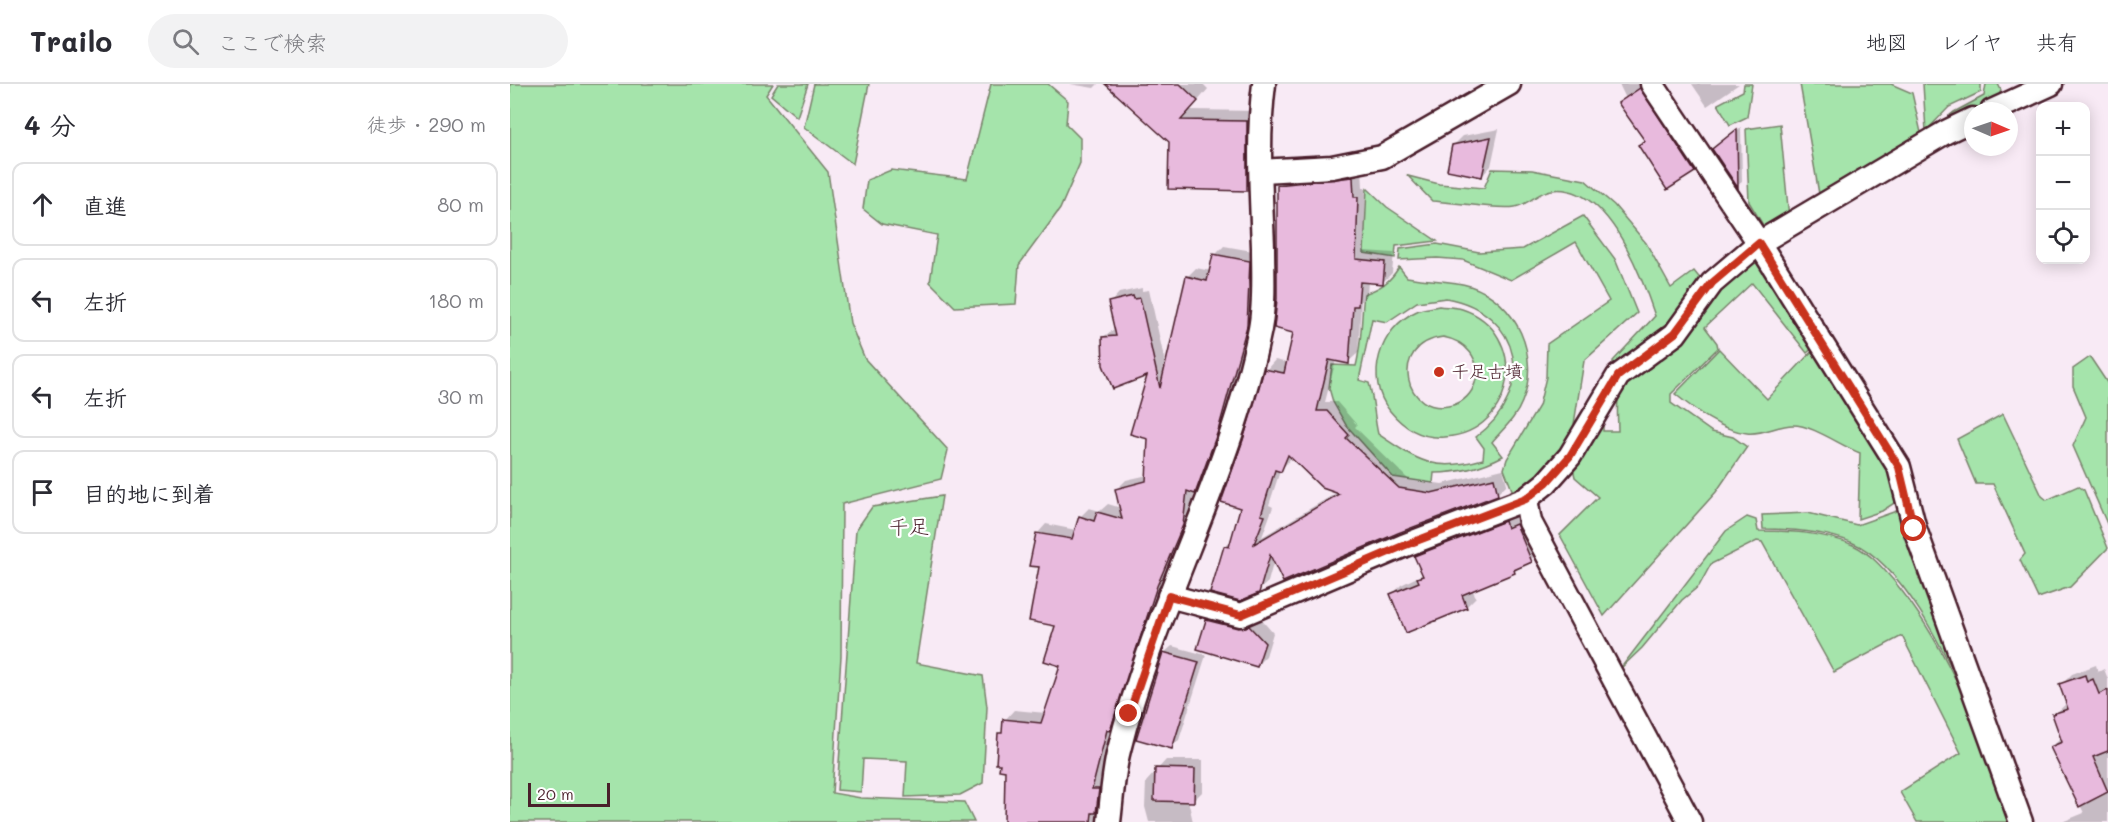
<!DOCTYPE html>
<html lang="ja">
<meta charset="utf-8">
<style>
body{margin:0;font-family:Mali,"Klee One",sans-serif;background:#f2f2f3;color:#2b2b33}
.controls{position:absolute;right:18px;top:18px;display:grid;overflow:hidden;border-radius:12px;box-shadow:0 3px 15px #0003}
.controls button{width:54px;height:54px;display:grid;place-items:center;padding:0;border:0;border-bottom:2px solid #e1e1e2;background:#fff;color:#2b2b33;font:30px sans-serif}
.compass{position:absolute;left:1454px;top:18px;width:54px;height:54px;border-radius:50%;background:#fff;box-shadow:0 3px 15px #0003;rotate:92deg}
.scale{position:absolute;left:18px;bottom:15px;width:82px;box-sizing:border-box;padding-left:6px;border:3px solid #4a1f2b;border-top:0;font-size:16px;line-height:21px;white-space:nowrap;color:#4a1f2b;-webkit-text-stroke:4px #fff;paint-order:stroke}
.stop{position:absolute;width:18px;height:18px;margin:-14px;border:4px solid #c8321e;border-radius:50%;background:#fff}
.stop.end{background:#c8321e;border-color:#fff;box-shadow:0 2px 6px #0008}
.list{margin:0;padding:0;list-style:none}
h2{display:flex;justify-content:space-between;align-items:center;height:78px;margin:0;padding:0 24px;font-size:26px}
h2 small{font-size:20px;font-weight:400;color:#7c7c81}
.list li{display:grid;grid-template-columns:39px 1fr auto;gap:18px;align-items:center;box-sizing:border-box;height:84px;margin:0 12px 12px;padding:0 12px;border:2px solid #e1e1e2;border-radius:12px}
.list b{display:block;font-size:22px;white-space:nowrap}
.list em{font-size:20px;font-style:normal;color:#7c7c81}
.icon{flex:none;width:33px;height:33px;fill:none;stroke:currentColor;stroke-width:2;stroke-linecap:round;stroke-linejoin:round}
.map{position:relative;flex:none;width:1598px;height:738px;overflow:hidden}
header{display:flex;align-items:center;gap:36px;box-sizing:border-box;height:84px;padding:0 30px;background:#fff;border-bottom:2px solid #e1e1e2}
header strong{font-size:28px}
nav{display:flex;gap:33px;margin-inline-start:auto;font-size:21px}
.search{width:420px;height:54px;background:#f2f2f3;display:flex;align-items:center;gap:15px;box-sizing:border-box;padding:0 21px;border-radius:33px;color:#7c7c81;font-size:22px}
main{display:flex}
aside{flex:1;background:#fff}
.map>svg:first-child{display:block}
.green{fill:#a5e4ab;stroke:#78826b;stroke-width:1.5;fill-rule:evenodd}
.shadow{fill:#0003;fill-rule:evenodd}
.building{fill:#e8badd;stroke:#4a1f2b;stroke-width:1.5;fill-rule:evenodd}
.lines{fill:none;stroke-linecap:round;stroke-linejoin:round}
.street-casing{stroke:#4a1f2b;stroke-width:27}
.street{stroke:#fff;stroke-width:22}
.route{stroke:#c8321e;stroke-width:8}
.poi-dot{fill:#c8321e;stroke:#fff;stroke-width:2}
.labels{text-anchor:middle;stroke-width:4.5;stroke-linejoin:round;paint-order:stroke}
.poi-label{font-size:18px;fill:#4a1f2b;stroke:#fff;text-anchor:start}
.neighbourhood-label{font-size:20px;fill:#4a1f2b;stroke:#fff}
</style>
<header>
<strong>Trailo</strong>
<div class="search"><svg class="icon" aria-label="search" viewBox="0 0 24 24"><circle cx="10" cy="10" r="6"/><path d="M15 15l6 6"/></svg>ここで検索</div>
<nav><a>地図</a><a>レイヤ</a><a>共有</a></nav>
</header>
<main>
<aside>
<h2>4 分<small>徒歩 · 290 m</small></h2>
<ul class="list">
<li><svg class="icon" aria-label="ahead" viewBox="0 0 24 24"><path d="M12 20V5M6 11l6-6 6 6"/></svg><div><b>直進</b></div><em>80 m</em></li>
<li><svg class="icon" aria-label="left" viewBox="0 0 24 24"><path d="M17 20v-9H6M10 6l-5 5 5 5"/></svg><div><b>左折</b></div><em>180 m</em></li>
<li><svg class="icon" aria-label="left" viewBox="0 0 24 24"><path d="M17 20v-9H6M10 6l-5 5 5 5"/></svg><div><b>左折</b></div><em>30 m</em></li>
<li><svg class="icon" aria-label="arrive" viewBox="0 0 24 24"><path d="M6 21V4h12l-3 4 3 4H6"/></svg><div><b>目的地に到着</b></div></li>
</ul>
</aside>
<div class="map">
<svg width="1598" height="738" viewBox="0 0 1598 738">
<rect width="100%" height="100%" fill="#f8eaf5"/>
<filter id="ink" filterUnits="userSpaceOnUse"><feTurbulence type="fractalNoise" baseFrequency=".0167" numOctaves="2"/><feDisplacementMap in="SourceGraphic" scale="12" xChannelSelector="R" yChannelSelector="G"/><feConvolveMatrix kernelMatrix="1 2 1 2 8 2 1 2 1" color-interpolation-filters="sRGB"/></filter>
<g filter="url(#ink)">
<g class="green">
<path d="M0,0H263L256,11L318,88L340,239L355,275L438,366L431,395L332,420L331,572L322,709L351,714L454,718L464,738H0Z"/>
<path d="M268,0H298L287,33L261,11Z"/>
<path d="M304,0H359L343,80L294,43Z"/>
<path d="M481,0H538L558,17L556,40L570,54V79L550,125L509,181L506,220L445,223L420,198L427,151L372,140L353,125L357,96L381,86L457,95Z"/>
<path d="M1234,0H1242L1237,33L1220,41L1208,20L1233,7Z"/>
<path d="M1290,0H1381L1402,9L1412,53L1309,110Z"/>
<path d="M1413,0H1471V8L1439,23L1416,47Z"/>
<path d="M1476,0H1488L1491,6L1487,18L1417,50L1444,28L1474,12Z"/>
<path d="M1270,40L1279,134L1256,146L1239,118L1236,45Z"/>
<path d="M982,85L1022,86L1075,96L1104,121L1136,159L1161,204L1184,187L1192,197L1165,234L1124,267L1056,365L1033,389L1004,411L994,385L997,375L1029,322L1036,293L1037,260L1099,217L1066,158L1001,196L953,176L927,174L889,176L890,165L927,160L969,168L1013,165L1073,132L1105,175L1127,229L1074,277L1064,340L1103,281V277L1145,232C1131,190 1097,99 1042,106C1029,107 1018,121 1005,123C988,126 943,118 922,117L898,92L929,100L974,104Z"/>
<path d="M857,104L877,123L927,157L886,162L885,174L854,169Z"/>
<path d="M1251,174L1306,261L1297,269L1242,199L1195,243L1207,259L1208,264L1161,310V319L1202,348L1223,353L1237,363L1206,408L1094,532L1050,451L1088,413L1065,393L1063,384L1093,336V347H1108C1108,336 1106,321 1109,310C1116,289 1230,176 1251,174Z"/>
<path d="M889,183L897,193C917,197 941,196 960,202C1007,217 1031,273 1012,318C1006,334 993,345 982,358L993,372C970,384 949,389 924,389L923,399L883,393L836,341L823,318L819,304L822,281L846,282C852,259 851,234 854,210C871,204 880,198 889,183ZM936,214C1013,228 1027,308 966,353L974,364L973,375C925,389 908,377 868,350C864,333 864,316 859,299L849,296L862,235L877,238L907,218Z"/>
<path d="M929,222C936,223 945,223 952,225C1020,247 1008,348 935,353C913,355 894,344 880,327C854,295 869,244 907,227C913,224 922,224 929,222ZM933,253C956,257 972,275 965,299C962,309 954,318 943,321C894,335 877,260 933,253Z"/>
<path d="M1306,263L1371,361L1392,414L1372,427L1348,435L1350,369C1331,362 1303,341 1283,341C1268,341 1253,351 1237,349C1210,346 1185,326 1165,310L1209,265L1257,315Z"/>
<path d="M1580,273L1598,300V442L1563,362L1576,333L1563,302V285Z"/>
<path d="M1493,330L1532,412L1537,416L1568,402L1574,406L1598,464L1560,503L1528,514L1510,476L1515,470L1483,400H1466L1447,355Z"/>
<path d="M432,412L406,579L473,592L477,623L473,699L450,711L395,713L397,677L353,675L351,708L327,706L346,446L362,423Z"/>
<path d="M1392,425L1456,613C1434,567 1392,480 1343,459C1315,447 1283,445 1253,445L1252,431L1298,429L1347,441Z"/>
<path d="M1237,433L1246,436L1248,447C1280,447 1313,448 1343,461C1360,469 1372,483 1384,497C1442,567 1471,654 1505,738H1407L1390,708L1451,669L1392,552L1324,588L1252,458L1247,457L1201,480L1189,502L1172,516L1132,564L1110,585L1216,447Z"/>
</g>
<g class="shadow">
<path d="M560,0H588L584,4Z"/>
<path d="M619,0H693L698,5L680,26L748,27V94L737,105L660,58Z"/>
<path d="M1109,0H1134L1188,82L1184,87L1130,61L1136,56Z"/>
<path d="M1182,0H1229L1197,22Z"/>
<path d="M1231,43L1232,98L1228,101L1204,65Z"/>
<path d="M989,45L981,82L972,92L943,62L953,52Z"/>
<path d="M852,85L853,104H856L854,167L884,169L882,189L873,198L858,197L857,211L851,217L848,269L838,278L826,276L815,318H827L847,341L845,343L898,395L932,400L993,385L997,400L987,410L764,476L758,498L748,507L715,463L723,455L732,423L735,357L756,286L765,276L778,279L785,248L768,215L769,102L778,92ZM782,373L828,408L752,453L763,423L759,421L770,387Z"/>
<path d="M714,162L748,168L747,223L733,285L694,399L684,409L682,431L609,636L604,642L590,696H597L590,738H496L497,685L490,650L494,646L495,636L504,626L536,629L552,581L547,541L530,482L527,450L536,440L566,446L570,433L579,424L590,427L598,420L611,424L607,405L616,396L638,391L640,289L593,253L606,244L600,219L609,209L632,204V207L639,206L656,283L677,193L686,184L701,187L705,171Z"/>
<path d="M1004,429L1006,436L1015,432L1030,468L1004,488L962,505L966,513L956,523L882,511L891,501L913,490L906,472L915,463Z"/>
<path d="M706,527L749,533L763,549L756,572L747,581L697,536Z"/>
<path d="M662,562L696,571L669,656L661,663L654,569Z"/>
<path d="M1586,581L1588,588L1594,585L1598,595V738H1552L1574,729L1542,663L1552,653L1544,631L1557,619L1551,601L1562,590Z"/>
<path d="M656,676H693V707L684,716H678L683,738H639L635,723L636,698Z"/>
</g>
<g class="building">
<path d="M595,0H670L688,17L671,36L737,37V107L658,105L659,58Z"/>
<path d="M1130,4L1185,88L1157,106L1128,61L1135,57L1108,19Z"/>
<path d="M1227,45L1228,104L1202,65Z"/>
<path d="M981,53L972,93L937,86L942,61Z"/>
<path d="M843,93L844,113H848L846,175L875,178L873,200L850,198L848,222H843L839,280L819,276L807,327H817L839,351L836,354L889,404L921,409L984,394L988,411L888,449L773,498L760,471L749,509L730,517L700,509L714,462L719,463L730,424L711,418L733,356L754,285L774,289L783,249L764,244L767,215V101ZM778,371L812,404L829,410L744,460L755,432L751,431L765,386L771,388Z"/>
<path d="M703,170L740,177L737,242L708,347L685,410L677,407L673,441L647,502L600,647L597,646L582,705H589L586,729H582L581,738H494L495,687L489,686L490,680H486L488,649H492L493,635L531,639L550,582L534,577L545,542L519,537L529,483L519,482L526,449L562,455L569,432L584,437L587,428L612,435L605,405L636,397L638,355L620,350L637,292L603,305L593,281L592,253L606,252L598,218L623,212L624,215L630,214L650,304L676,192L697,197Z"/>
<path d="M995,437L997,444L1006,440L1022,478L1004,486L1005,489L952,511L957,524L896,549L880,510L909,498L907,494L913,492L904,472Z"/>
<path d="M696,536L728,544L739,542L755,559L747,583L687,565Z"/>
<path d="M653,568L689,578L662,665L626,655Z"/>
<path d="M1575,591L1577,598L1583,595L1589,610L1598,606V667L1583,673L1598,708L1569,723L1540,663L1552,658L1542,630L1558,625L1549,600Z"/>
<path d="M645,684L685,685L684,718L644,717Z"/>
</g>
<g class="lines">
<defs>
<g id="street">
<path d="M1142,0L1249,159L1389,383L1405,445L1511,738"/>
<path d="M1482,27L1541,0"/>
<path d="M751,87L822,83L872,73L999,0"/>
<path d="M1016,415L1020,438L1180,738"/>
<path d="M659,512L731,531L893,462L1016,415L1036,399L1060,372L1108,292L1165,250L1202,199L1249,159L1436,48L1463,35"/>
<path d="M599,738C602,714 603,689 609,666C644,522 721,390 750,245C755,218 753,191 753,163C751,110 747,53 754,0"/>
</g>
</defs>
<use href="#street" class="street-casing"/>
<use href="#street" class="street"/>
</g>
</g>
<g class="lines" filter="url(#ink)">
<path class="route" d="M619,630L659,512L731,531L893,462L1016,415L1036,399L1060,372L1108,292L1165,249L1202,199L1249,159L1389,383L1404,445"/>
</g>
<circle class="poi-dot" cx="929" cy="288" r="6"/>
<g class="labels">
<g class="poi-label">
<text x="941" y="294">千足古墳</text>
</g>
<g class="neighbourhood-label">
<text x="399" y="450">千足</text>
</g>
</g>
</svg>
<div class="controls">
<button>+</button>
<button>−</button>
<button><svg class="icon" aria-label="locate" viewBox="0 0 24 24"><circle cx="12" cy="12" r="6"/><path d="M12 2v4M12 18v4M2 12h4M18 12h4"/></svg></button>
</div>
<svg class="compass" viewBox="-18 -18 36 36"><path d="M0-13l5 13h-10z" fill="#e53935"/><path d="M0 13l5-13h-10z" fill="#7c7c81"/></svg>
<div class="scale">20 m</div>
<div class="stop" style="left:1404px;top:445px"></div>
<div class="stop end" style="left:619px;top:630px"></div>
</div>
</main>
